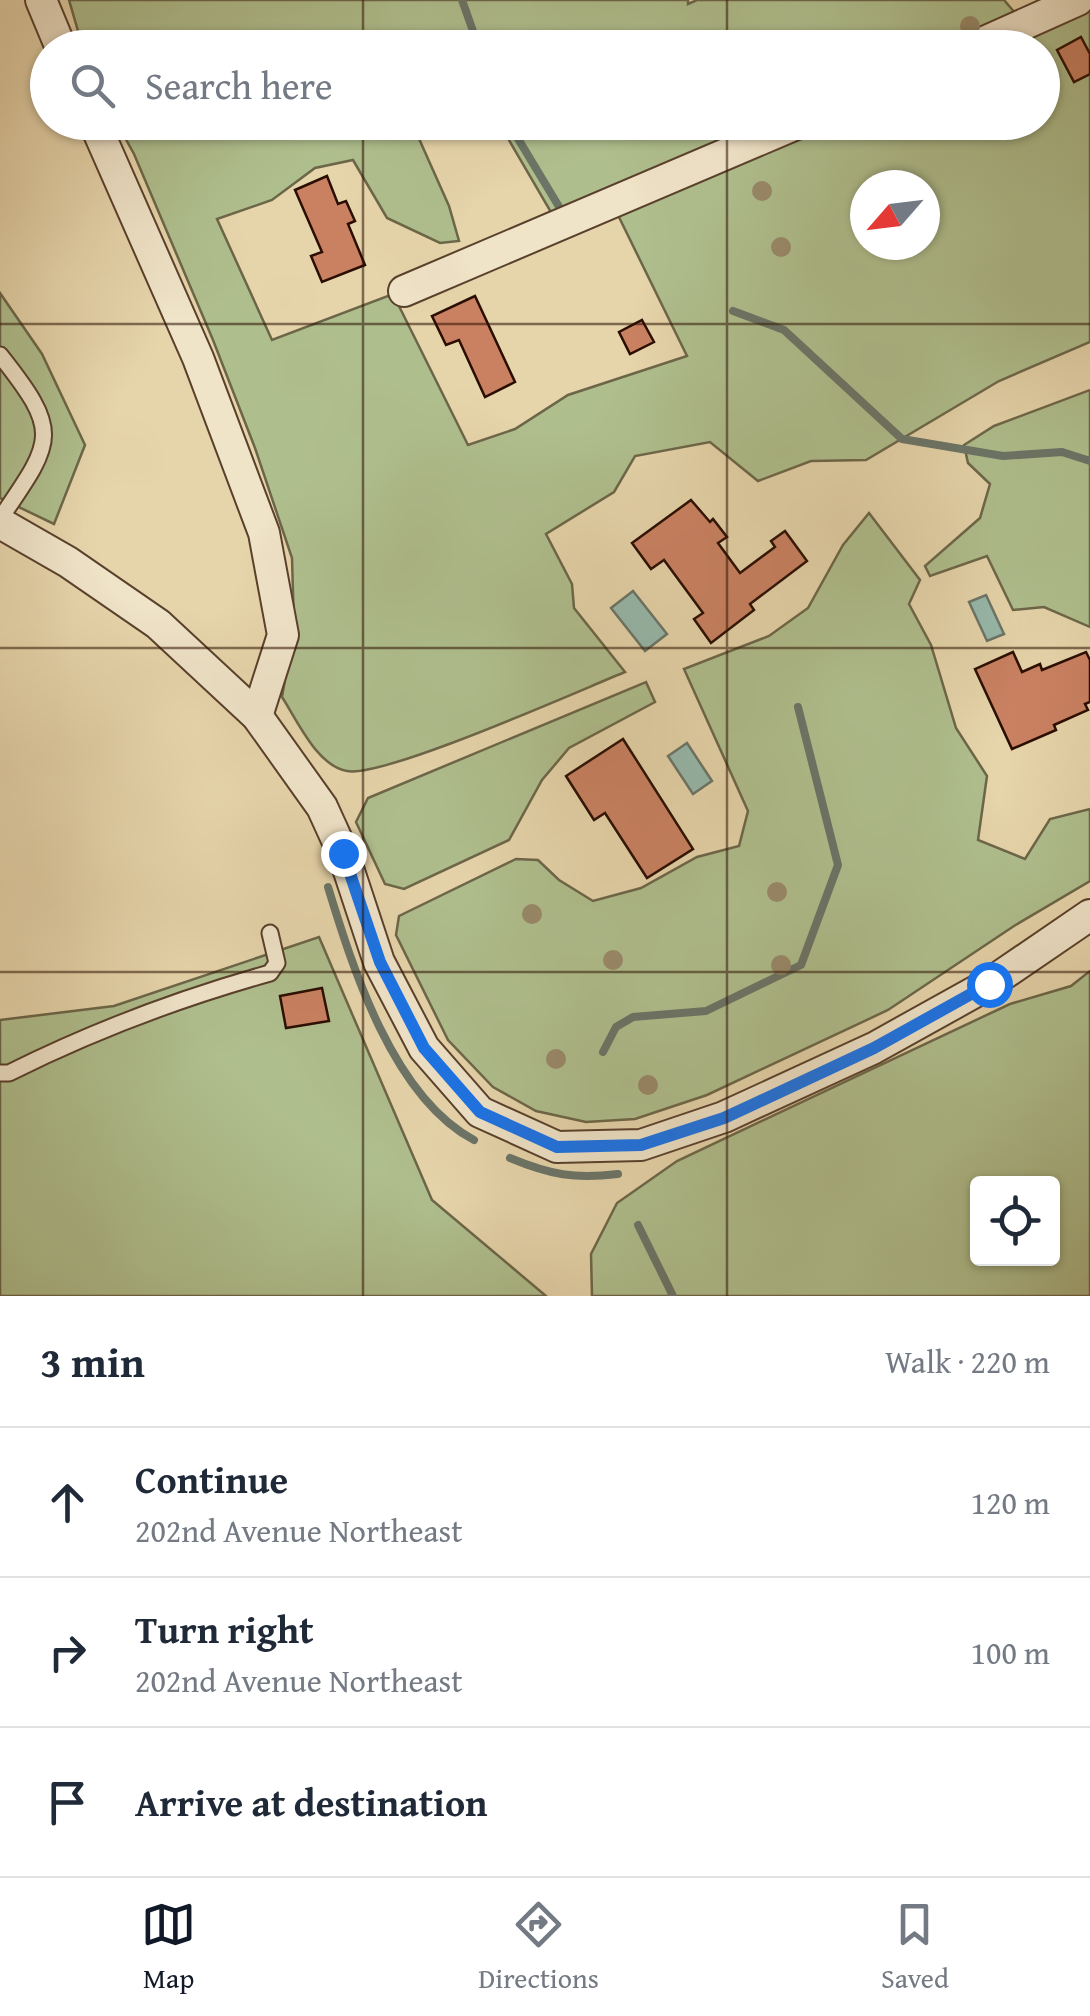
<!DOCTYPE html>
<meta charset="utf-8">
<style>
body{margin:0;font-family:"Gentium Book Plus",serif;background:#f2f2f3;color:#1f2937}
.controls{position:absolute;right:30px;bottom:30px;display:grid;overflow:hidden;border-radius:10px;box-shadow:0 2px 8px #0004}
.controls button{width:90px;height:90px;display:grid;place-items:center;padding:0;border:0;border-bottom:2px solid #e0e1e3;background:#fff;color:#1f2937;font:50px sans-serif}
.compass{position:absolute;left:850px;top:170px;width:90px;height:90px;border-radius:50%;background:#fff;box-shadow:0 2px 8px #0004;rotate:242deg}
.stop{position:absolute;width:30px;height:30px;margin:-22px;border:8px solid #1a73e8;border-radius:50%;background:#fff}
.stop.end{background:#1a73e8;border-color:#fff;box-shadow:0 2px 10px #0008}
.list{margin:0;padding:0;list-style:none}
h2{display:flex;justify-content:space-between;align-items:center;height:130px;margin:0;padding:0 40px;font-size:42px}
h2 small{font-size:32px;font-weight:400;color:#747a83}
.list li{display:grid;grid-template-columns:65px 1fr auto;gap:30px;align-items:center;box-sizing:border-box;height:150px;padding:0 40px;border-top:2px solid #e0e1e3}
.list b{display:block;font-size:38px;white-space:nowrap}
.list p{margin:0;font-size:32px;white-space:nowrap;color:#747a83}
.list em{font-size:32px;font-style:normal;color:#747a83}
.icon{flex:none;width:55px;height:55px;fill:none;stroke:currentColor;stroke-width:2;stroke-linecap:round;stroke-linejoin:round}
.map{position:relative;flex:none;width:1090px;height:1296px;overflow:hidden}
.search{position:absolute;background:#fff;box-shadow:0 2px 8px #0004;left:30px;right:30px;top:30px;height:110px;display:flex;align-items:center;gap:25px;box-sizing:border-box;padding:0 35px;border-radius:55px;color:#747a83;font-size:38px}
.sheet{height:580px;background:#fff}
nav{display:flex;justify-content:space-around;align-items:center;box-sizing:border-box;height:140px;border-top:2px solid #e0e1e3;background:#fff;font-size:28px;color:#747a83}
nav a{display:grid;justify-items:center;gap:5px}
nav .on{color:#111827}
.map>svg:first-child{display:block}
.green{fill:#afbe8d;stroke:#6c6648;stroke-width:2.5;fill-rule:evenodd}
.water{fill:#96b8ab;stroke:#6b7467;stroke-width:2.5}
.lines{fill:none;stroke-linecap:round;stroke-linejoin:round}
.stream{stroke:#6b7467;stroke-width:8}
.building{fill:#c98162;stroke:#2a0e02;stroke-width:2.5}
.service-casing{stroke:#59402c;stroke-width:19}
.minor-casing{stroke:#59402c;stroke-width:34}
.service{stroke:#efe3c8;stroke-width:15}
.minor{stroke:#efe3c8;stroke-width:30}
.tree{fill:#988969}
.route{stroke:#1a73e8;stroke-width:12}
.grid{fill:none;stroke:#2a0e02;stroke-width:2.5;stroke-opacity:0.55}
</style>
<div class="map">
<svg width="1090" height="1296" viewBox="0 0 1090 1296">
<rect width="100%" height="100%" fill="#e6d4aa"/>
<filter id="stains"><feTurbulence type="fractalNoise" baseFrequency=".002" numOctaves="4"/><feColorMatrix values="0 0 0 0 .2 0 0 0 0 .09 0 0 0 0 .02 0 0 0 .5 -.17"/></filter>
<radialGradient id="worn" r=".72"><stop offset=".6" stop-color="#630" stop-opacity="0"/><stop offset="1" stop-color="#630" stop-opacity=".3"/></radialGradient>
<g class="green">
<path d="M69,0H688V4L697,0H1004L1016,14L939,48H83Z"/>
<path d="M1090,6V342L999,381L866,460L811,461L758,481L710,442L635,456L614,492L546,534L572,584L574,608L625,672C578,691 384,778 347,771C317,766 297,720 282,697L294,627L292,558L255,448L213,340L134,154L117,123H412L449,206L459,241L440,243L387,218L353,160L315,168L272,200L217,219L272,340L393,294L468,445L515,429L568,395L687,356L615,209L818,123L1042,122V48L995,47ZM865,185H925V245H865Z"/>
<path d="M499,123H764L552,214Z"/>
<path d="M0,293L42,354L85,445L54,524L0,498Z"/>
<path d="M1090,390V627L1044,607L1013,610L987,556L930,576L925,566L980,518L990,484L968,463L964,445L994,426Z"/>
<path d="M869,513L920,580L909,604L931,645L956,728L987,776L978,840L1025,859L1050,819L1090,809V881L1014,926L888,1010L707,1095L635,1119L586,1122L536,1111L493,1087L448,1040L396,935L399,916L516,859L538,860L559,880L593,901L641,888L697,857L739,846L748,811L684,669L769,636L808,608L843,545Z"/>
<path d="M646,682L655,702L569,748L542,780L509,840L404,889L385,884L356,822L368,798Z"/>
<path d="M319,937L432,1200L546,1296H0V1020L114,1006Z"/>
<path d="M1090,971V1296H592L591,1254L617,1203L677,1161L1010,1004L1071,986ZM978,1184H1052V1258H978Z"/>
</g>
<g class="water">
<path d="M633,591L667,634L645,651L611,608Z"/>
<path d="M986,595L1004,634L987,641L969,602Z"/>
<path d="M687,743L712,781L693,794L668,756Z"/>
</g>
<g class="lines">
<g class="stream">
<path d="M462,0L479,48"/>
<path d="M508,122L561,210"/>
<path d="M733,311L784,330L902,439L1003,456L1062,452L1090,461"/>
<path d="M328,887C353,969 393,1097 474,1140"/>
<path d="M603,1052L616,1027L633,1017L706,1011L801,965L838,865L798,707"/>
<path d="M510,1158C551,1175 574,1179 618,1174"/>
<path d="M638,1225L673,1296"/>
</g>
</g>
<g class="building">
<path d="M1081,37L1090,54V74L1074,82L1057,50Z"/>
<path d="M327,176L338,204L346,201L355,221L348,224L365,265L322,282L311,256L322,252L295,190Z"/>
<path d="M475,296L515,382L485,397L459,340L446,345L432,316Z"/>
<path d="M642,320L654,342L630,354L619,332Z"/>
<path d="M691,500L710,522L713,519L727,537L718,543L740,573L775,547L771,541L785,531L807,561L750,604L754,610L711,643L694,619L703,613L664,560L651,569L632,543Z"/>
<path d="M1013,652L1022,672L1040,664L1042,670L1086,652L1090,660V702L1085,704L1088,710L1054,725L1056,730L1012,749L975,669Z"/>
<path d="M623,739L693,849L647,878L605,813L594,820L566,776Z"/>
<path d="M322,988L329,1021L286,1028L280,996Z"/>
</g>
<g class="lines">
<defs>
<g id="service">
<path d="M0,355C62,433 54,440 0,519"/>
<path d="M0,1073H9C95,1030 177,999 270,973L277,963L270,933"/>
</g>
<g id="minor">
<path d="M41,0L61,48"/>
<path d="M971,48L1078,0"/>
<path d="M94,122L198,358L264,533L283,635L257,716"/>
<path d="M404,291L801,122"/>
<path d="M0,523L68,562L158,624L257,716L322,807L343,853L379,962L424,1048L480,1112L557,1147L641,1145L724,1117L874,1048L989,984L1090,915"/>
</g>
</defs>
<use href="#service" class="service-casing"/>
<use href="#minor" class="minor-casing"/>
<use href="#service" class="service"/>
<use href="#minor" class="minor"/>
</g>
<g class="tree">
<circle cx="970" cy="26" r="10"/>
<circle cx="762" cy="191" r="10"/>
<circle cx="781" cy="247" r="10"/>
<circle cx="777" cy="892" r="10"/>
<circle cx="532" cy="914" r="10"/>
<circle cx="613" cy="960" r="10"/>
<circle cx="781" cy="965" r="10"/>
<circle cx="556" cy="1059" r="10"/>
<circle cx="648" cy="1085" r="10"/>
</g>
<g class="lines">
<path class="route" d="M343,853L380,962L424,1048L480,1112L557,1147L641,1145L724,1118L874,1048L989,984"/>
</g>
<path class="grid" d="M363,0V48M727,0V48M363,122V1296M727,122V1296M0,324H1090M0,648H1090M0,972H1090"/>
<rect width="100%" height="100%" filter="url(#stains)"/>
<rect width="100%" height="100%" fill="url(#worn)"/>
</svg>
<div class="controls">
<button><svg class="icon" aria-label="locate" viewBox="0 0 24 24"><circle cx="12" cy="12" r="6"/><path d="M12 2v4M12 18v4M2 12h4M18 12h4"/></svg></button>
</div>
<svg class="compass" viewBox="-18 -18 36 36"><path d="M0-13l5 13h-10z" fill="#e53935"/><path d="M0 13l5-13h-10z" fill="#747a83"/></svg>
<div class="stop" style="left:989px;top:984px"></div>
<div class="stop end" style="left:343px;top:853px"></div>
<div class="search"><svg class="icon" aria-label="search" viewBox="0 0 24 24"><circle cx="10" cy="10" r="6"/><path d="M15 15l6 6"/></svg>Search here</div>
</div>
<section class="sheet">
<h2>3 min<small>Walk · 220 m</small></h2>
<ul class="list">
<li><svg class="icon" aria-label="ahead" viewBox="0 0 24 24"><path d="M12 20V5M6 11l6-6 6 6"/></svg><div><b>Continue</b><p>202nd Avenue Northeast</p></div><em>120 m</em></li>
<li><svg class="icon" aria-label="right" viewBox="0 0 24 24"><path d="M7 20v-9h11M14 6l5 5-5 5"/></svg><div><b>Turn right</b><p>202nd Avenue Northeast</p></div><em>100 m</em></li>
<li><svg class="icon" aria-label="arrive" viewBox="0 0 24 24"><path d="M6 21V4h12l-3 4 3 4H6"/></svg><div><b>Arrive at destination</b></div></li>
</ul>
</section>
<nav>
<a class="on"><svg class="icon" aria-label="map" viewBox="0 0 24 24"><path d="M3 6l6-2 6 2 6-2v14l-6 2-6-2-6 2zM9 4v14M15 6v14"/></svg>Map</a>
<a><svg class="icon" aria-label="directions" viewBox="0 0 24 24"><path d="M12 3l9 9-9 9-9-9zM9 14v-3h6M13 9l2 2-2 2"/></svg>Directions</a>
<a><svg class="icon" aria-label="saved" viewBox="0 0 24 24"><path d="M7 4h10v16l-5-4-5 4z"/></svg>Saved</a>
</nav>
